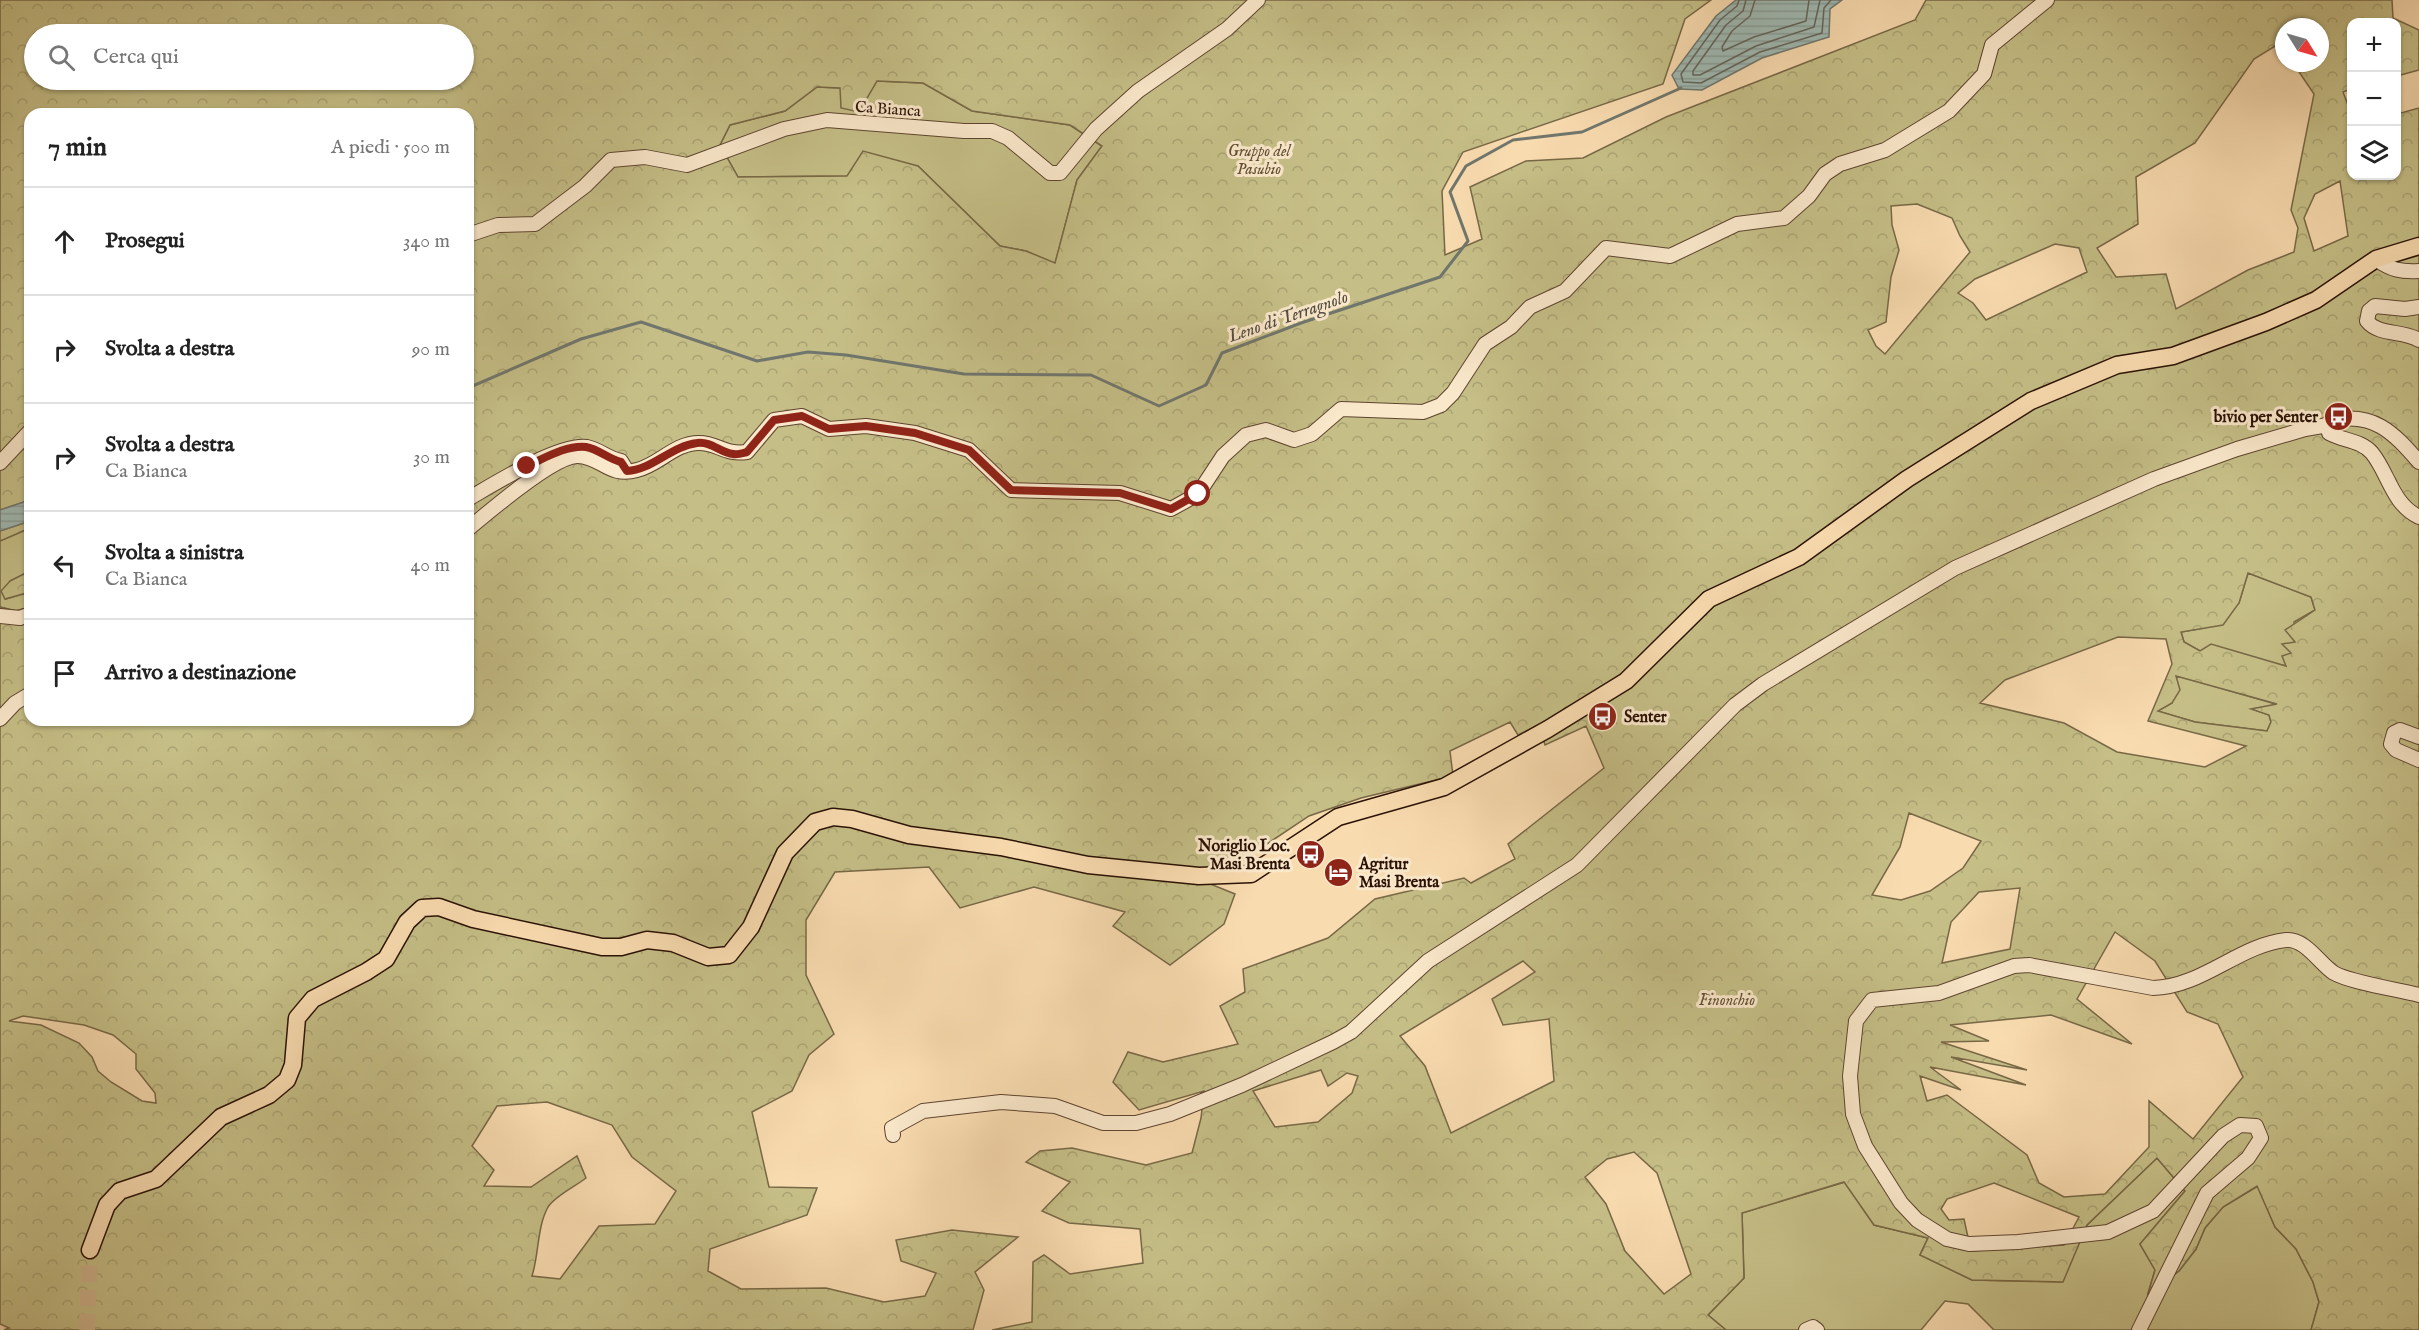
<!DOCTYPE html>
<html lang="it">
<meta charset="utf-8">
<style>
body{margin:0;font-family:"IM FELL English",serif;background:#f2f2f2;color:#222}
.controls{position:absolute;right:18px;top:18px;display:grid;overflow:hidden;border-radius:12px;box-shadow:0 2px 4px #0004}
.controls button{width:54px;height:54px;display:grid;place-items:center;padding:0;border:0;border-bottom:2px solid #e0e0e0;background:#fff;color:#222;font:30px sans-serif}
.compass{position:absolute;left:2275px;top:18px;width:54px;height:54px;border-radius:50%;background:#fff;box-shadow:0 2px 4px #0004;rotate:127deg}
.stop{position:absolute;width:18px;height:18px;margin:-14px;border:4px solid #8f2418;border-radius:50%;background:#fff}
.stop.end{background:#8f2418;border-color:#fff;box-shadow:0 2px 6px #0008}
.list{margin:0;padding:0;list-style:none}
h2{display:flex;justify-content:space-between;align-items:center;height:78px;margin:0;padding:0 24px;font-size:26px}
h2 small{font-size:20px;font-weight:400;color:#767676}
.list li{display:grid;grid-template-columns:39px 1fr auto;gap:18px;align-items:center;box-sizing:border-box;height:108px;padding:0 24px;border-top:2px solid #e0e0e0}
.list b{display:block;font-size:22px;white-space:nowrap}
.list p{margin:0;font-size:20px;white-space:nowrap;color:#767676}
.list em{font-size:20px;font-style:normal;color:#767676}
.icon{flex:none;width:33px;height:33px;fill:none;stroke:currentColor;stroke-width:2;stroke-linecap:round;stroke-linejoin:round}
.map{position:relative;flex:none;width:2419px;height:1330px;overflow:hidden}
.search{position:absolute;background:#fff;box-shadow:0 2px 4px #0004;left:24px;top:24px;width:450px;height:66px;display:flex;align-items:center;gap:15px;box-sizing:border-box;padding:0 21px;border-radius:33px;color:#767676;font-size:22px}
.panel{position:absolute;background:#fff;box-shadow:0 2px 4px #0004;left:24px;top:108px;width:450px;height:618px;border-radius:18px}
.map>svg:first-child{display:block}
.grass{fill:#c5be86;stroke:#786846;stroke-width:1.5}
.forest{fill:url(#forest-crowns);stroke:#786846;stroke-width:1.5;fill-rule:evenodd}
.water{fill:url(#water-rules);stroke:#70766d;stroke-width:1.5}
.lines{fill:none;stroke-linecap:round;stroke-linejoin:round}
.shore{stroke:#64655c;stroke-width:1.5}
.stream{stroke:#70766d;stroke-width:3}
.major-tunnel{stroke:#cfb38d;stroke-width:16;stroke-dasharray:16 8;stroke-linecap:butt}
.minor-casing{stroke:#5e4430;stroke-width:16}
.major-casing{stroke:#2a1105;stroke-width:19}
.minor{stroke:#fae8cb;stroke-width:14}
.major{stroke:#f8dbaf;stroke-width:16}
.route{stroke:#8f2418;stroke-width:8}
.labels{text-anchor:middle;stroke-width:6;stroke-linejoin:round;paint-order:stroke}
.street-label{font-size:16px;fill:#2a1105;stroke:#fae8cb}
.park-label{font-size:16px;font-style:italic;fill:#604e32;stroke:#fae8cb}
.poi-label{font-size:16px;font-weight:bold;fill:#2a1105;stroke:#fae8cb;text-anchor:end}
.water-label{font-size:18px;font-style:italic;fill:#534c42;stroke:#fae8cb}
</style>
<div class="map">
<svg width="2419" height="1330" viewBox="0 0 2419 1330">
<defs>
<pattern id="forest-crowns" width="20" height="18" patternUnits="userSpaceOnUse" patternTransform="scale(1.5)"><rect width="20" height="18" fill="#c5be86"/><path d="M2 6a3 3 0 1 1 6 0M12 15a3 3 0 1 1 6 0" fill="none" stroke="#a9a272"/></pattern>
<pattern id="water-rules" width="6" height="5" patternUnits="userSpaceOnUse" patternTransform="scale(1.5)"><rect width="6" height="5" fill="#9fb9b3"/><path d="M0 2.5h6" fill="none" stroke="#899e98"/></pattern>
</defs>
<rect width="100%" height="100%" fill="#f8dbaf"/>
<filter id="stains"><feTurbulence type="fractalNoise" baseFrequency=".00333" numOctaves="4"/><feColorMatrix values="0 0 0 0 .2 0 0 0 0 .09 0 0 0 0 .02 0 0 0 .5 -.17"/></filter>
<radialGradient id="worn" r=".72"><stop offset=".6" stop-color="#630" stop-opacity="0"/><stop offset="1" stop-color="#630" stop-opacity=".3"/></radialGradient>
<g class="grass">
<path d="M877,81L923,83L972,111L1070,125L1102,146L1077,180L1055,264L1026,251L1000,246L918,166L847,176L738,177L720,145L730,125L785,111L817,87L841,88Z"/>
<path d="M30,528V571L10,581L6,599L30,592V607L16,611L0,607V541Z"/>
<path d="M2248,573L2311,597L2315,610L2294,622L2295,642L2287,666L2200,651L2184,642L2181,632L2204,628L2239,603Z"/>
<path d="M2175,675L2279,705L2252,709L2269,715L2271,722L2267,731L2195,722L2157,711L2172,703Z"/>
<path d="M2157,1158L2185,1191L2140,1244L2155,1270L2148,1293L2179,1271L2196,1249L2205,1228L2223,1207L2258,1186L2275,1227L2296,1249L2313,1282L2319,1302L2311,1330H1994L1968,1304L1945,1301L1921,1330H1726L1708,1315L1744,1278L1742,1213L1845,1182L1874,1225L1928,1238L1920,1255L1972,1280L2062,1282L2087,1225Z"/>
</g>
<g class="forest">
<path d="M0,0H1711L1685,19L1663,84L1463,152L1442,191L1445,255L1482,239L1470,187L1526,161L1583,158L1666,117L1915,20L1926,0H2392L2393,18L2419,30V70L2397,76L2396,22H2352L2351,89L2343,92L2351,113L2352,176H2396L2397,114L2419,108V1330H2311L2319,1302L2313,1282L2296,1249L2275,1227L2257,1186L2223,1207L2205,1228L2196,1249L2179,1271L2148,1294L2155,1270L2140,1244L2185,1191L2157,1158L2087,1225L2063,1282L1972,1280L1920,1255L1928,1238L1874,1225L1844,1182L1742,1213L1744,1278L1708,1315L1726,1330H992L1032,1322L1033,1262L1044,1255L1070,1274L1143,1263L1140,1229L1069,1223L1042,1211L1070,1182L1026,1162L1040,1151L1072,1148L1146,1165L1192,1153L1201,1118L1204,1091L1139,1110L1113,1082L1128,1052L1163,1062L1238,1044L1220,1006L1245,992L1243,969L1328,938L1375,899L1464,878L1471,883L1515,859L1508,844L1604,768L1586,726L1545,745L1539,725L1518,735L1510,722L1450,751L1453,776L1361,798L1309,816L1237,864L1210,862L1208,883L1235,894L1224,924L1170,965L1113,926L1125,912L1034,887L960,908L929,867L835,872L806,920V975L834,1034L809,1055L792,1091L752,1112L769,1187L817,1188L807,1215L710,1249L708,1271L741,1289L826,1288L884,1302L925,1296L936,1273L901,1261L896,1240L952,1230L1018,1237L975,1272L984,1290L973,1330H4L9,1328L0,1324V607L16,611L30,607V720H468V114H30V500L0,510ZM2284,27H2320V63H2293L2314,94L2291,210L2298,228L2294,252L2248,270L2176,309L2166,274L2116,277L2097,248L2138,224L2136,177L2195,143L2254,59L2280,43L2284,49ZM34,34H464V80H34ZM877,81L923,83L972,111L1070,125L1102,146L1077,180L1055,263L1026,251L1000,246L918,166L863,151L847,176L738,177L720,145L730,125L785,111L817,87L840,88L841,108L859,112ZM2340,181L2348,236L2314,251L2304,218L2315,194ZM1917,204L1952,218L1960,236L1970,252L1885,354L1876,346L1868,330L1886,322L1891,277L1899,250L1892,225L1891,206ZM2055,244L2079,248L2087,272L1986,320L1973,303L1958,293L1975,279ZM2248,573L2311,597L2315,610L2285,630L2295,642L2282,644L2291,653L2282,656L2286,666L2211,644L2200,651L2184,642L2181,632L2223,625L2239,603ZM2118,637L2166,639L2172,664L2148,721L2246,746L2205,767L2117,752L2064,723L1980,703L2005,680ZM2176,676L2277,704L2251,709L2269,715L2271,722L2267,731L2195,722L2158,711L2172,703L2180,690ZM1909,813L1981,841L1963,868L1930,891L1901,900L1872,895L1900,847ZM2020,888L2010,949L1942,963L1951,922L1979,892ZM2115,932L2155,961L2187,1012L2218,1024L2243,1077L2193,1139L2149,1101V1147L2105,1194L2064,1197L2039,1183L2027,1155L1947,1095L1927,1101L1920,1076L1961,1090L1930,1067L2026,1085L1951,1057L2027,1070L1941,1042L1989,1041L1950,1025L2051,1015L2132,1044L2077,999ZM1523,961L1535,972L1492,999L1503,1025L1549,1019L1554,1081L1451,1133L1425,1066L1400,1036ZM23,1016L84,1025L113,1035L136,1054V1069L155,1093L156,1103L142,1101L111,1082L98,1071L92,1057L79,1043L41,1025L9,1021ZM1321,1070L1328,1086L1347,1073L1358,1076L1352,1093L1318,1122L1275,1127L1253,1091ZM547,1102L612,1125L632,1157L676,1191L655,1224L599,1226L560,1279L532,1276C539,1254 537,1227 548,1207C555,1196 576,1186 586,1178L577,1156L531,1187L484,1186L494,1170L472,1146L497,1106ZM1634,1152L1657,1173L1691,1274L1664,1294L1625,1251L1606,1204L1585,1177L1607,1159ZM1994,1183L2079,1217L2064,1245L1971,1251L1964,1219L1949,1220L1941,1209L1947,1199Z"/>
<path d="M30,521V528L0,541V531Z"/>
<path d="M30,571V592L5,599L1,591L10,581Z"/>
</g>
<g class="water">
<path d="M1736,0H1842L1830,9L1829,37L1762,58L1702,90L1679,89L1672,75L1716,16Z"/>
<path d="M30,500V521L0,531V510Z"/>
</g>
<g class="lines">
<g class="shore">
<path d="M1739,0L1737,6L1720,20L1681,74L1683,82L1701,83L1760,52L1822,33L1824,8L1831,0"/>
<path d="M1746,0L1743,11L1726,25L1693,71V75H1700L1756,46L1814,27L1820,0"/>
<path d="M1755,0L1750,16L1732,31L1722,47L1723,51L1754,37L1806,21L1809,0"/>
</g>
<path class="stream" d="M468,388L581,339L641,322L757,361L808,352L846,355L964,374L1091,375L1159,406L1206,385L1222,353L1301,323L1440,277L1468,241L1450,192L1466,166L1513,140L1582,132L1681,88"/>
<path class="major-tunnel" d="M87,1330L90,1250"/>
<defs>
<g id="minor">
<path d="M468,235L498,225L535,224L585,186L611,160L645,157L687,165L784,129L827,120L964,131H992L1008,138L1050,173H1060L1096,129L1138,91L1227,29L1258,0"/>
<path d="M2376,259C2391,270 2401,272 2419,271"/>
<path d="M2419,307L2405,309L2375,306L2369,311L2367,321C2379,336 2403,330 2419,340"/>
<path d="M2419,462C2393,432 2373,411 2330,421L2328,425L2329,433C2343,441 2361,440 2372,453C2389,474 2392,504 2419,517"/>
<path d="M0,463L30,431"/>
<path d="M468,499C494,484 559,443 587,447C598,449 609,459 621,461L627,471"/>
<path d="M468,529C489,512 554,455 578,456C602,457 609,478 637,470C659,465 674,443 699,443C718,443 724,455 747,452L774,420L802,416L829,429L866,426L915,433L969,450L1011,490L1120,493L1171,509L1198,494L1223,456L1246,435L1266,430L1294,440L1312,434L1341,409L1423,412L1441,405L1453,393L1485,344L1511,327L1530,307L1565,291L1606,248L1670,256L1737,224L1784,218L1809,196L1825,174L1840,164L1885,150L1949,111L1984,74L1992,45L2047,0"/>
<path d="M0,616L20,618L30,614"/>
<path d="M0,719L15,703L30,694"/>
<path d="M2419,737L2400,730L2394,733L2391,744L2396,750L2419,760"/>
<path d="M893,1135L892,1128L923,1111L1001,1102L1055,1106L1103,1123H1136L1170,1114L1242,1085L1333,1042L1351,1032L1428,961L1577,865L1735,705L1763,684L1955,568L2154,479L2237,449L2305,429L2328,425"/>
<path d="M1806,1330L1813,1327L1817,1330"/>
<path d="M2139,1330L2207,1193L2248,1158L2261,1138L2256,1126L2240,1125L2223,1136L2153,1211L2108,1232L2018,1242L1969,1244L1947,1239L1917,1220L1901,1203L1865,1146L1853,1114L1850,1076L1856,1021L1872,1000L1939,993L2014,966L2029,965L2153,988C2202,987 2239,945 2286,940C2305,938 2320,964 2334,973C2349,982 2400,990 2419,995"/>
</g>
<path id="major" d="M90,1250L107,1205L120,1191L156,1179L221,1117L269,1095L287,1080L293,1065L297,1018L313,999L366,972L386,959L407,922L422,908L439,907L473,919L602,947H621L647,940L673,943L708,957L729,955L751,927L785,853L815,822L833,817L852,819L909,835L1001,847L1088,865L1199,876L1251,874L1338,817L1444,787L1548,729L1626,681L1709,599L1799,557L1907,479L2031,401L2117,365L2173,356L2266,322L2316,300L2376,259L2419,246"/>
</defs>
<use href="#minor" class="minor-casing"/>
<use href="#major" class="major-casing"/>
<use href="#minor" class="minor"/>
<use href="#major" class="major"/>
</g>
<g class="lines">
<path class="route" d="M527,466C545,458 566,445 586,447C598,449 609,459 621,462L627,471C652,470 671,446 697,443C711,441 721,453 733,454C737,455 743,453 747,452L774,420L802,416L829,429L866,426L915,433L969,450L1011,490L1120,493L1171,509L1198,494"/>
</g>
<defs>
<symbol id="bus-disc" viewBox="-11 -11 22 22"><circle r="9.5" fill="#8f2418" stroke="#fae8cb"/><path d="M-5-6H5V4H4V6H2V4H-2V6H-4V4H-5ZM-3.5-4V0h7V-4ZM-3.5 1.2v1.5H-2V1.2ZM2 1.2v1.5H3.5V1.2Z" fill="#fff"/></symbol>
<symbol id="hotel-disc" viewBox="-11 -11 22 22"><circle r="9.5" fill="#8f2418" stroke="#fae8cb"/><path d="M-6-4.5h1.5V1H6V5H4.5V3h-9V5H-6ZM-4 0a1.8 1.8 0 1 1 3.6 0ZM.5 0V-2.5h3Q6-2.5 6 0Z" fill="#fff"/></symbol>
</defs>
<g fill-rule="evenodd">
<use href="#bus-disc" x="2322" y="400" width="33" height="33"/>
<use href="#bus-disc" x="1586" y="700" width="33" height="33"/>
<use href="#bus-disc" x="1294" y="838" width="33" height="33"/>
<use href="#hotel-disc" x="1322" y="856" width="33" height="33"/>
</g>
<g class="labels">
<g class="street-label">
<text transform="translate(888 108) rotate(4)" y="6">Ca Bianca</text>
</g>
<g class="park-label">
<text x="1259" y="156">Gruppo del<tspan x="1259" dy="18">Pasubio</tspan></text>
<text x="1727" y="1005">Finonchio</text>
</g>
<g class="poi-label">
<text x="2318" y="422">bivio per Senter</text>
<text x="1624" y="722" text-anchor="start">Senter</text>
<text x="1290" y="851">Noriglio Loc.<tspan x="1290" dy="18">Masi Brenta</tspan></text>
<text x="1359" y="869" text-anchor="start">Agritur<tspan x="1359" dy="18">Masi Brenta</tspan></text>
</g>
<g class="water-label">
<text transform="translate(1288 316) rotate(-19)" y="6">Leno di Terragnolo</text>
</g>
</g>
<rect width="100%" height="100%" filter="url(#stains)"/>
<rect width="100%" height="100%" fill="url(#worn)"/>
</svg>
<div class="controls">
<button>+</button>
<button>−</button>
<button><svg class="icon" aria-label="layers" viewBox="0 0 24 24"><path d="M12 4l9 5-9 5-9-5zM3 14l9 5 9-5"/></svg></button>
</div>
<svg class="compass" viewBox="-18 -18 36 36"><path d="M0-13l5 13h-10z" fill="#e53935"/><path d="M0 13l5-13h-10z" fill="#767676"/></svg>
<div class="stop" style="left:1198px;top:494px"></div>
<div class="stop end" style="left:527px;top:466px"></div>
<div class="search"><svg class="icon" aria-label="search" viewBox="0 0 24 24"><circle cx="10" cy="10" r="6"/><path d="M15 15l6 6"/></svg>Cerca qui</div>
<section class="panel">
<h2>7 min<small>A piedi · 500 m</small></h2>
<ul class="list">
<li><svg class="icon" aria-label="ahead" viewBox="0 0 24 24"><path d="M12 20V5M6 11l6-6 6 6"/></svg><div><b>Prosegui</b></div><em>340 m</em></li>
<li><svg class="icon" aria-label="right" viewBox="0 0 24 24"><path d="M7 20v-9h11M14 6l5 5-5 5"/></svg><div><b>Svolta a destra</b></div><em>90 m</em></li>
<li><svg class="icon" aria-label="right" viewBox="0 0 24 24"><path d="M7 20v-9h11M14 6l5 5-5 5"/></svg><div><b>Svolta a destra</b><p>Ca Bianca</p></div><em>30 m</em></li>
<li><svg class="icon" aria-label="left" viewBox="0 0 24 24"><path d="M17 20v-9H6M10 6l-5 5 5 5"/></svg><div><b>Svolta a sinistra</b><p>Ca Bianca</p></div><em>40 m</em></li>
<li><svg class="icon" aria-label="arrive" viewBox="0 0 24 24"><path d="M6 21V4h12l-3 4 3 4H6"/></svg><div><b>Arrivo a destinazione</b></div></li>
</ul>
</section>
</div>
